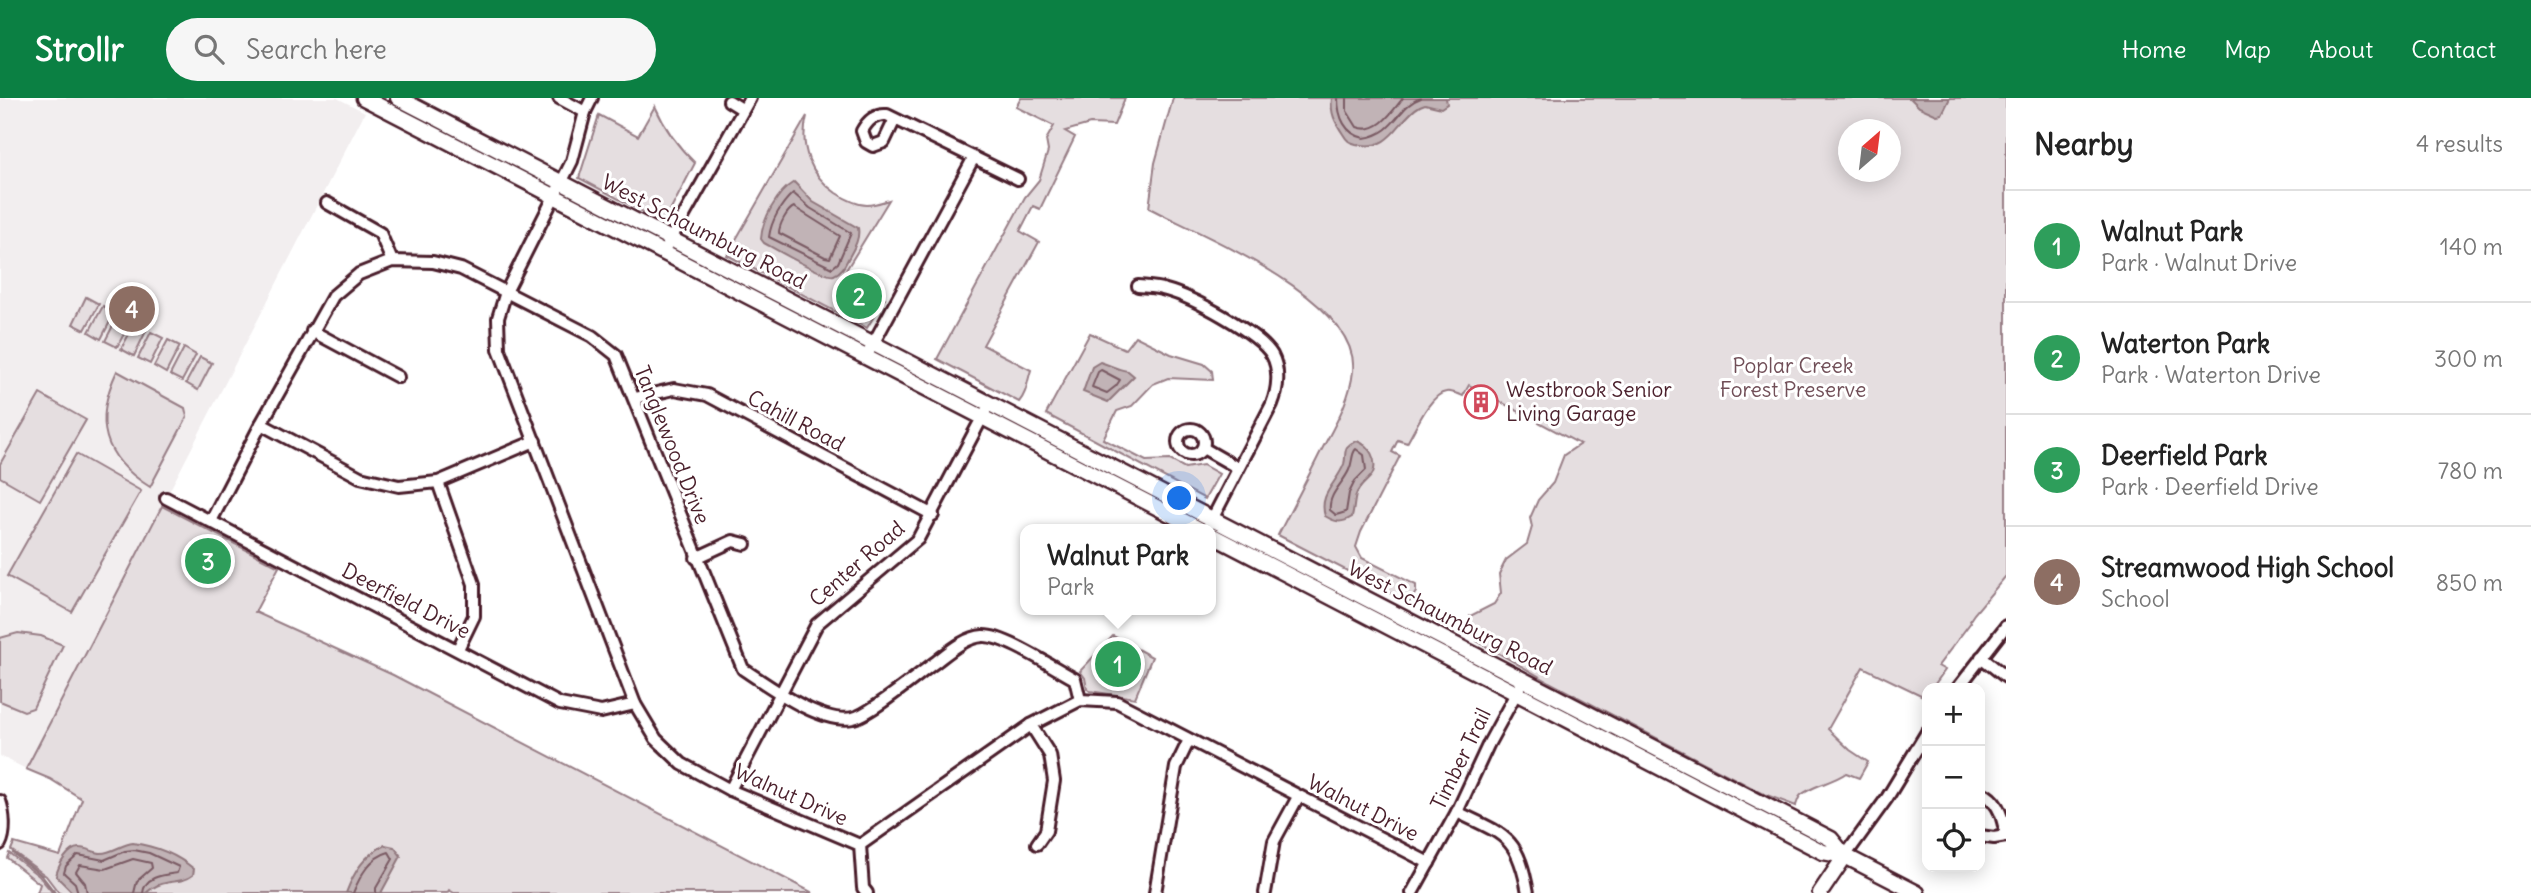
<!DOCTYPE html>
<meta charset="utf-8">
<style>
body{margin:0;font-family:Delius,sans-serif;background:#f6f6f6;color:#222}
.controls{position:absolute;right:21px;bottom:21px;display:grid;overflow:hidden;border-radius:14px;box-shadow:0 4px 18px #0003}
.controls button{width:63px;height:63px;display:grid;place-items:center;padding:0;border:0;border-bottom:2px solid #e0e0e0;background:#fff;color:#222;font:35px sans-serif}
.compass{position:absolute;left:1838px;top:21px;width:63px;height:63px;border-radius:50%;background:#fff;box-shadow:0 4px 18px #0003;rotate:28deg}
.you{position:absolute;left:1180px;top:401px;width:24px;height:24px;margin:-18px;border:5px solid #fff;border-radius:50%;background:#1a73e8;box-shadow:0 0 0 10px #1a73e833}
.badge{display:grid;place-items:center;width:46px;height:46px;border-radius:50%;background:#0b8043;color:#fff;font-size:23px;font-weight:700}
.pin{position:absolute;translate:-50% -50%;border:4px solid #fff;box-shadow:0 2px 7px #0006}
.popup{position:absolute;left:1020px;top:426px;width:196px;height:91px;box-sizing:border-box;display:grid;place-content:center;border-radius:14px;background:#fff;filter:drop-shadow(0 2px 5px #0005);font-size:23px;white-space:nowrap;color:#767676}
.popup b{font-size:26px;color:#222}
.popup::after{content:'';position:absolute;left:50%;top:100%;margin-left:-14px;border:14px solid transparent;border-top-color:#fff}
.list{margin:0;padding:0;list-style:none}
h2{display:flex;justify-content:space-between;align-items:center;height:91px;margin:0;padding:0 28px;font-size:30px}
h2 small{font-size:23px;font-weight:400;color:#767676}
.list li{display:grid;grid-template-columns:46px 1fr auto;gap:21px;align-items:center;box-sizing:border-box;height:112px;padding:0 28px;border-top:2px solid #e0e0e0}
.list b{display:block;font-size:26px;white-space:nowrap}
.list p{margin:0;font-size:23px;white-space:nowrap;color:#767676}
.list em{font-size:23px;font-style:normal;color:#767676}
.icon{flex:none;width:38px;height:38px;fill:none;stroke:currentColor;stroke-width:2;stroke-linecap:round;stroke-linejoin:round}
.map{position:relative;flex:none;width:2006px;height:795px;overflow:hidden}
header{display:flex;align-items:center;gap:42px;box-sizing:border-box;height:98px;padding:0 35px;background:#0b8043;color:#fff}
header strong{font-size:33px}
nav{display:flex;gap:38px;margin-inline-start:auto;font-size:24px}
.search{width:490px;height:63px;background:#f6f6f6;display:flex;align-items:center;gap:18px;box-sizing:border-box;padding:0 24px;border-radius:38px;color:#767676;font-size:26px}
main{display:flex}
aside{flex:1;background:#fff}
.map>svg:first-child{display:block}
.built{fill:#f2eeef}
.green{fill:#e5dee0;stroke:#987e86;stroke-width:2;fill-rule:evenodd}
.water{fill:#c1b3b6;stroke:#91787e;stroke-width:2}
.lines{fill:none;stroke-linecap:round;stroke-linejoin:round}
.shore{stroke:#7a5a63;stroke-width:2}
.stream{stroke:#91787e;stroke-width:2.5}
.minor-casing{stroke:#4a1f2b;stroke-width:16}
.major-casing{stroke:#4a1f2b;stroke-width:19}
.minor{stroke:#fff;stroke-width:10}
.major{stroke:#fff;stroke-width:14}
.labels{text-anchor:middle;stroke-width:6;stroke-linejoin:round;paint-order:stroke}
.street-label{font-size:21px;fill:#4a1f2b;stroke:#fff}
.park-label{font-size:21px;fill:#714f58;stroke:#fff}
.poi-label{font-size:21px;fill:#4a1f2b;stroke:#fff;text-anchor:start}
</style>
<header>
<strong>Strollr</strong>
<div class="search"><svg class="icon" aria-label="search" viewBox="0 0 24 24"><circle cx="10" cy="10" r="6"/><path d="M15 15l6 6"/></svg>Search here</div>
<nav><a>Home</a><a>Map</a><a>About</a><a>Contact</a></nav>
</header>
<main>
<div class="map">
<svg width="2006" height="795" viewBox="0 0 2006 795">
<rect width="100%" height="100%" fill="#fff"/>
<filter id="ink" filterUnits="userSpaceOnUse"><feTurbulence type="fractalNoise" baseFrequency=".0143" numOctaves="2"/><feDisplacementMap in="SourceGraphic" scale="14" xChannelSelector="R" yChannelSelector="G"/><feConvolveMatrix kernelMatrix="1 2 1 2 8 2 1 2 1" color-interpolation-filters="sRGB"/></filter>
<g filter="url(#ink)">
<path class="built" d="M0,0H337L365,14L26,671L0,658Z"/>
<g class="green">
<path d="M1021,0H1125L1114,27L1090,26L1065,33L1075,39L1040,111L1033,108L1020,133L1039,144L983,247L1031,272C1027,284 1027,295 1019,304L937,261L1025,99L1039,82L1048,53L1046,42L1054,28L1016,9Z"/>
<path d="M1173,0H2006V478L1974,516L1970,522L1971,524L1938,568L1945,572L1932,590H1927L1925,599L1863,569L1828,631L1850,652L1868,664L1859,680L1846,675C1834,684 1808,689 1800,698C1799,699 1796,707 1796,708L1764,696L1549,584L1477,543L1478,541L1471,530L1470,518L1494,506L1501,495L1499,476L1506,462L1527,446L1532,429L1530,420L1538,402L1553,385L1564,357L1580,346L1469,287L1463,298C1458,296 1451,293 1446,294C1430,296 1415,332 1407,345L1398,342L1392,354L1400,358L1361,434L1356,449L1362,460L1416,487V494L1409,505L1278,437C1291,412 1304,387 1317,361C1331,333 1350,305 1353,273C1360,201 1203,138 1149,110L1155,65ZM1848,32H1890V74H1848Z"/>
<path d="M655,8C665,31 677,48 695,65L664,125L579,80L599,17L638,38Z"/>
<path d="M807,18C799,49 810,77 836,95C844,100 857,107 867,107C874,107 882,104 889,102L843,177L885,200L867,230L727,157Z"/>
<path d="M86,199L99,206L85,232L73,226Z"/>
<path d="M103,208L115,214L101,241L89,234Z"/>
<path d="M119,216L131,223L117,249L105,243Z"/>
<path d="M135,225L147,231L134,258L121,251Z"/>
<path d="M151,234L163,240L150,266L138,260Z"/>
<path d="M1090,235L1125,251L1135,238L1171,256L1204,266L1212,273L1213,282L1168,280L1153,286L1132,308L1117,313L1103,341L1146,363L1170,362L1185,370L1203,367L1219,376L1205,401L1046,316Z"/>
<path d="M168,242L180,248L166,275L154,268Z"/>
<path d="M184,250L196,257L182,283L170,277Z"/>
<path d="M200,259L212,265L198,292L186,285Z"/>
<path d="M117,273L185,310L187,319L150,389C103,360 93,324 117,273Z"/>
<path d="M40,296L86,322L40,402L0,379V366Z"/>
<path d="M76,356L141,393L72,514L7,478Z"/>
<path d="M162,408L279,469L255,514L393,577L813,795H454L449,792L447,795H59L46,778L11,752L14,745L60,758L82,701L50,681L26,671Z"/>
<path d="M18,535L41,538L63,547L33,610L24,613L0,603V540Z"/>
<path d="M1113,538L1152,559L1135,600L1090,593L1087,591L1085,580L1080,573Z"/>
<path d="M9,755L39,778L53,795H37L40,786L7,760Z"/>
</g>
<g class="water">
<path d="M1332,0H1446L1447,6L1441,10L1425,6L1420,8C1398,20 1392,55 1356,46C1349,44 1347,43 1343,36C1335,24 1330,15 1332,0Z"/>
<path d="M1910,0H1950L1942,16L1937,17L1919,9Z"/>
<path d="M794,84L813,104L858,130C860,141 854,150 848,161C845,167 842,174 834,177C826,181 775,151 764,145L761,141C762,122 777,94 794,84Z"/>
<path d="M1100,264C1111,267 1117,272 1128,273L1134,278L1108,304L1083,294L1092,269Z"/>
<path d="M1357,343C1369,347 1378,362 1373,375C1369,383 1359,387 1356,397C1354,404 1354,412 1352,419C1341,426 1335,424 1325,418C1318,396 1337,385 1344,366C1346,360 1344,354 1347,349C1350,345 1352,345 1357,343Z"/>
<path d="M133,745C155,748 177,757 194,771L193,777C179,788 166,778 146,795H73L56,778C58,768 68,749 80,750C87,750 94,755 101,755C112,755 122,746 133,745Z"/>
<path d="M385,747L394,749L401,758L381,795H346C354,774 364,757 385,747Z"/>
</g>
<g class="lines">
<g class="shore">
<path d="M1338,0C1338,19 1345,36 1364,40C1397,35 1397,8 1421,0"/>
<path d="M1347,0V13L1357,29C1378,37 1392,14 1403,0"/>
<path d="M793,95L810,110L851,135L838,165L832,170L769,139C771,123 781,106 793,95Z"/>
<path d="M794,109L840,138L830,160L825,159L779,135C779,127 787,112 794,109Z"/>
<path d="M1101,272L1120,282L1116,288L1107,295L1092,289L1098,274Z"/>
<path d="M1356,351L1364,357L1366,372L1355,383L1349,395L1346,414L1336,417L1330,412C1328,396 1343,386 1349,372C1353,364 1351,356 1356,351Z"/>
<path d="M78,795L75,785L64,775L66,768L78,757L104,762L125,753L134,752L149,755L179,769L177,775C163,777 145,778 143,795"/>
<path d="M87,795L85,785L76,774L80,767L105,771L133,761L151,765L152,770L137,783L134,795"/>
<path d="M353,795C360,778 370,759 389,754L393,761L376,790V795"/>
</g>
<path class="stream" d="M13,755L41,777L55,795"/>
<defs>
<g id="minor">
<path d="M559,0L585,14"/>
<path d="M592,0L585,14L572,63L506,194L498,220L499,251L635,606L656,641L682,666L730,692L860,747L1031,627L1080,602L1117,604L1429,765"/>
<path d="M729,3L742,11"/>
<path d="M895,21L884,44L873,48L866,44L862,33C868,22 875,16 887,17L1018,81"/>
<path d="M327,105L380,135L392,163"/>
<path d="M668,146L750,0"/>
<path d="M1138,188C1148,189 1156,189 1166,192C1192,199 1258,234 1272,257C1280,272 1278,291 1272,306L1207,431"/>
<path d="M312,233L398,279"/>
<path d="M866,259L973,61"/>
<path d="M635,300L674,291L707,297L933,417"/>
<path d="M261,326L360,379L399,388L438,384L535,343"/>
<circle cx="1191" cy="344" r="13"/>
<path d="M1203,350L1238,370"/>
<path d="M438,384L474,486V518L458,551"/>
<path d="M166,400L560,606L601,614L635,606"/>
<path d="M211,423L261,326L333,198L359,176L392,163L433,164L461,171L592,238L616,257L743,571C769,588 821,627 853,620C870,617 920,575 937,563C950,553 966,539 983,538C1005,537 1054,570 1075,581L1080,602"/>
<path d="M696,460L733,443L745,446"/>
<path d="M1981,559L2006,579"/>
<path d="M1958,590L2006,528"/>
<path d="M1031,627L1050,657L1054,683L1046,733L1037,746"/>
<path d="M730,692L817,526L918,441L985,314"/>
<path d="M1980,699L1986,697C2000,706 2003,722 2006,737"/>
<path d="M0,703C4,715 6,735 0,746"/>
<path d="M1457,714C1505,737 1518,738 1528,795"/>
<path d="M1980,738L1994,740L2006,738"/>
<path d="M860,747L863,790L867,795"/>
<path d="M1845,758L1887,700L1927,634"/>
<path d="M1155,795L1176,669L1189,642"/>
<path d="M1265,795L1274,743L1298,699"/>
<path d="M1412,795L1457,714L1489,645L1519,590"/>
</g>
<g id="major">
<path d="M364,0L1199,431"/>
<path d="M398,0L1831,741L1845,758"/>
<path d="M1211,437L1823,754L1845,758L1917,795"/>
<path d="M1820,795L1845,758"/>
</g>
</defs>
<use href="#minor" class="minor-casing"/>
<use href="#major" class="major-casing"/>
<use href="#minor" class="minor"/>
<use href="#major" class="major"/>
</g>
</g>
<defs>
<symbol id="building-ring" viewBox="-11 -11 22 22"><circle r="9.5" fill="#fff" stroke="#d1495b" stroke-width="1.5"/><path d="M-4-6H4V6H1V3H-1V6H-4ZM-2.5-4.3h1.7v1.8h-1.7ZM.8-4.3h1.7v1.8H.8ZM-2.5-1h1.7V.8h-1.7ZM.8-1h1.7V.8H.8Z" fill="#d1495b"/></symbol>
</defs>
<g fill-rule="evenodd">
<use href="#building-ring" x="1462" y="285" width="38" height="38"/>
</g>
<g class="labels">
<g class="street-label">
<text transform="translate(704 134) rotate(27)" y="7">West Schaumburg Road</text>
<text transform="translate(796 323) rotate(28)" y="7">Cahill Road</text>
<text transform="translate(672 347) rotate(68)" y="7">Tanglewood Drive</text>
<text transform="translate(857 466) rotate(-41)" y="7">Center Road</text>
<text transform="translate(406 503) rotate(27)" y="7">Deerfield Drive</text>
<text transform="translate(1450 520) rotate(27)" y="7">West Schaumburg Road</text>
<text transform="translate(1461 661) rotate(-64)" y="7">Timber Trail</text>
<text transform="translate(791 697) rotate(24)" y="7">Walnut Drive</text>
<text transform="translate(1363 710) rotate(27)" y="7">Walnut Drive</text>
</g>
<g class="park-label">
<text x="1793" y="275">Poplar Creek<tspan x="1793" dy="24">Forest Preserve</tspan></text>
</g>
<g class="poi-label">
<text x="1506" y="299">Westbrook Senior<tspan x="1506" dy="24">Living Garage</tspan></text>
</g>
</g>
</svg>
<div class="controls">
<button>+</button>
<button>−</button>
<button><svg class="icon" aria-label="locate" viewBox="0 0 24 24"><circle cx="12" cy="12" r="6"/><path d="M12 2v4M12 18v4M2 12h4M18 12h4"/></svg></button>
</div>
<svg class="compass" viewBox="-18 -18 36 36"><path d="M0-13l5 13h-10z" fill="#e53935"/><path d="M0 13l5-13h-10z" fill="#767676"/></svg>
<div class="you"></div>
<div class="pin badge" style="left:1118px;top:566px;background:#2e9e5b">1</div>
<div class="popup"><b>Walnut Park</b>Park</div>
<div class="pin badge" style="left:859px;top:198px;background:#2e9e5b">2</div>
<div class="pin badge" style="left:208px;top:463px;background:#2e9e5b">3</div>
<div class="pin badge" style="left:132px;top:211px;background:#8d6e63">4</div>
</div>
<aside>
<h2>Nearby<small>4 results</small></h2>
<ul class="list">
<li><span class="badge" style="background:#2e9e5b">1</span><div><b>Walnut Park</b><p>Park · Walnut Drive</p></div><em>140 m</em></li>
<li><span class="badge" style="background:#2e9e5b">2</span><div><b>Waterton Park</b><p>Park · Waterton Drive</p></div><em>300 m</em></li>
<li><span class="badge" style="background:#2e9e5b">3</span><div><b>Deerfield Park</b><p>Park · Deerfield Drive</p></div><em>780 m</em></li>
<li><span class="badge" style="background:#8d6e63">4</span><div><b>Streamwood High School</b><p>School</p></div><em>850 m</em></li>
</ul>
</aside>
</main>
